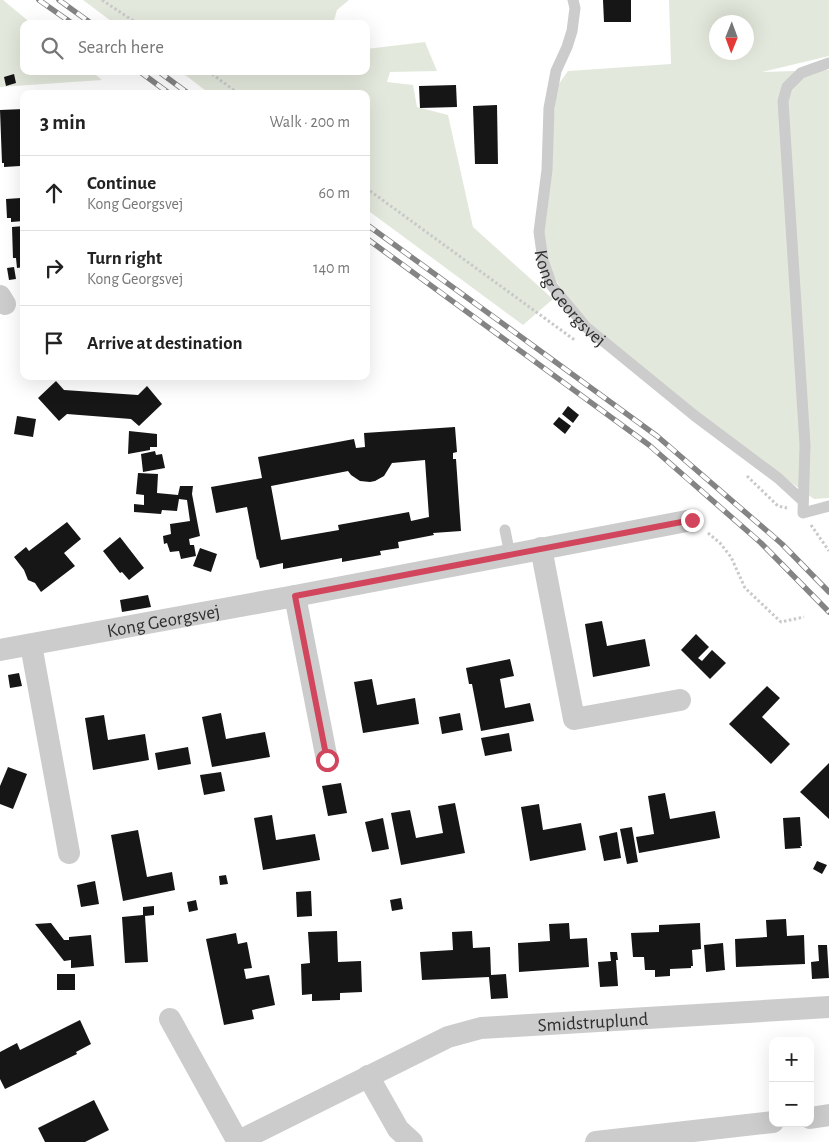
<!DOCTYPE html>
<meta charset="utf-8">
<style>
body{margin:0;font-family:"Alegreya Sans",sans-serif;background:#f2f2f2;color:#222}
.controls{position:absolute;right:15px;bottom:15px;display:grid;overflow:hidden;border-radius:10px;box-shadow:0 5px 20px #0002}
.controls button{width:45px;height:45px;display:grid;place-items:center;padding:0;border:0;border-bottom:1px solid #e0e0e0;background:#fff;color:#222;font:25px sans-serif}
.compass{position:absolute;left:709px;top:15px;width:45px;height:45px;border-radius:50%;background:#fff;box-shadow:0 5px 20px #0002;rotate:181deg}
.stop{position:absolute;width:15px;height:15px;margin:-11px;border:4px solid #d1465c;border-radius:50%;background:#fff}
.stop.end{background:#d1465c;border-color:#fff;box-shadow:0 1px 5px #0008}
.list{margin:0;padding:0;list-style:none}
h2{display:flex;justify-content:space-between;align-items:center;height:65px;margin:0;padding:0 20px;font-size:21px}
h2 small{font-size:16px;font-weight:400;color:#767676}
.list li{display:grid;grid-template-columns:32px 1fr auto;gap:15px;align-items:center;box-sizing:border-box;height:75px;padding:0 20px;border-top:1px solid #e0e0e0}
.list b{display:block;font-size:19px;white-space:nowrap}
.list p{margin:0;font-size:16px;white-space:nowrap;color:#767676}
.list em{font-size:16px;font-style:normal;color:#767676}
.icon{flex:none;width:28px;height:28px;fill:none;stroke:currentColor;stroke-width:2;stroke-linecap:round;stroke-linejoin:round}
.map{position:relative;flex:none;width:829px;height:1142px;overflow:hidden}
.search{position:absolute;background:#fff;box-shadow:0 5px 20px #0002;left:20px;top:20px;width:350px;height:55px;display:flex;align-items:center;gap:12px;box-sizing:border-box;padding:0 18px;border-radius:10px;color:#767676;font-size:19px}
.panel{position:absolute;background:#fff;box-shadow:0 5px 20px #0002;left:20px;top:90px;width:350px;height:290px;border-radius:10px}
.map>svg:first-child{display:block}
.green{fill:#e3e8dc;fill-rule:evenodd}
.building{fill:#161616;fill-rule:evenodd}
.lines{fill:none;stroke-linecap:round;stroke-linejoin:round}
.path{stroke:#c9c9c9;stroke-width:3;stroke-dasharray:2.5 2.5;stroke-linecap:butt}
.service{stroke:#ccc;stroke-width:11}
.minor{stroke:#ccc;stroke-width:22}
.rail-casing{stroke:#848484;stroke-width:5.5}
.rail{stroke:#fff;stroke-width:4;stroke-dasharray:11;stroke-linecap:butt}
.route{stroke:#d1465c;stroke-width:6}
.labels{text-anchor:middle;stroke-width:5;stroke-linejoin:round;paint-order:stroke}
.street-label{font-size:19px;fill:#2f2f2f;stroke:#fff}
</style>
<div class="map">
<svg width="829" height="1142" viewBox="0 0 829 1142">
<rect width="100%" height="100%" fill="#fff"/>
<g class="green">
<path d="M0,0H3L32,24H24V71H91L102,80L0,87Z"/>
<path d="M83,0H349L337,10L333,24H115Z"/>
<path d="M669,0H829V56L762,72L829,70V498L814,499L725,435L593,327L571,304L551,273L543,235L549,182L556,88L568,71L671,64ZM716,22H746V52H716Z"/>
<path d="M425,42L437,71L390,72L387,82L413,85L417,107L448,115L473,227L553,299L523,325L366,209V94H210L180,71H366V49Z"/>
</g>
<g class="building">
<path d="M603,0H631V22H604Z"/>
<path d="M14,74L16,83L6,86L4,77Z"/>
<path d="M456,85L457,107L420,108L419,86Z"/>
<path d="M497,105L498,164H475L473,106Z"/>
<path d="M24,109V210H22L24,221L11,222V218H7L6,199L21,198L20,166L4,167V163H2L0,110Z"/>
<path d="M24,226V267L17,268L16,258H13L12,227Z"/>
<path d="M14,267L16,279L9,280L7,268Z"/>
<path d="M56,381L64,390L138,395L147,386L162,404L139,426L131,419L67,414L59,421L38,398Z"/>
<path d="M568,406L579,415L573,423L562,414Z"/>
<path d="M17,416L36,419L33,437L14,434Z"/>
<path d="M559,417L571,426L565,434L553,424Z"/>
<path d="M455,427L457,452L453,453V459H456L461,531L433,533L434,535L398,542L399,548L380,551L381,555L342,562V558L283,569V563L260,568L258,559L257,560L247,507L216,513L211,487L262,478L258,457L354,439L356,448L365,447L364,433ZM425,460L429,517L411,521L409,512L338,525L339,530L281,540L271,486L348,471L351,475L360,481L370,482L375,481L384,476L392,463Z"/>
<path d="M129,431L157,434V447H150V450L128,454Z"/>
<path d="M155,451L156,455L162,454L165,468L143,472L141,454Z"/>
<path d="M138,473L158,474L157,493L178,495L180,486H193L192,494L200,536L189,539L190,545H194L196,556L181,559L179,551L170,552L167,543L164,544L163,536L171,534L170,524L190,521L187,500L179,499L177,511L162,510L161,514L134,512V504L144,505V495L136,494Z"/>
<path d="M67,522L81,539L64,553L75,566L41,592L35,583L28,580L24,570L14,557L26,547L29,551Z"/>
<path d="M120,537L144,568L129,580L122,572L120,573L103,551Z"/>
<path d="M200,548L217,554L211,572L193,566Z"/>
<path d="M148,595L151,607L122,612L120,600Z"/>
<path d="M602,621L607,646L645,639L650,666L593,677L585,624Z"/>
<path d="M696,634L709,647L698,658L702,661L712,650L726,663L710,679L681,650Z"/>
<path d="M510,659L514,676L500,679L505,708L530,703L534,721L481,731L472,684H469L466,668Z"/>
<path d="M19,673L22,686L10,688L8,675Z"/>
<path d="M372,679L377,705L415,698L419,724L363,733L354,682Z"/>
<path d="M767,686L780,698L762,717L790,744L771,764L729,724Z"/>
<path d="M221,713L226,739L265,732L270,757L212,767L202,717Z"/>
<path d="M460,713L463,730L442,734L439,717Z"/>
<path d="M104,715L108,740L145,734L149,760L93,770L85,718Z"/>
<path d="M509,733L512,751L485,756L481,738Z"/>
<path d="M188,747L191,764L158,770L155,753Z"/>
<path d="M829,763V819L800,792Z"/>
<path d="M8,767L27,774L13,809L0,804V786Z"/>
<path d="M221,772L225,791L204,795L200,775Z"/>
<path d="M341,783L347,813L328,816L322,786Z"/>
<path d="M665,793L670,819L715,811L720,838L639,853L636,837L654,834L648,796Z"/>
<path d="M455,803L465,853L401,865L391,813L410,810L416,838L443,833L438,806Z"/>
<path d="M539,804L543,830L581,823L586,850L530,861L521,807Z"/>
<path d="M272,815L276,840L315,834L320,860L263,870L254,818Z"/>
<path d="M800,817L802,846H800L801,848L785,849L783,818Z"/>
<path d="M383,818L389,849L372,852L365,822Z"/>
<path d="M632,827L638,862L627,864L620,829Z"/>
<path d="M138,830L147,877L172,872L175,890L123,901L111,835Z"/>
<path d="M617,832L621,858L604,861L599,836Z"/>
<path d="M817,861L827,865L822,874L813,869Z"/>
<path d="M226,875L228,884L220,885L219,876Z"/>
<path d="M95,881L99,904L81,907L77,885Z"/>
<path d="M311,891L312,916L297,917L296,892Z"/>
<path d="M401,898L403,909L392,911L390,900Z"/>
<path d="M196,900L198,910L189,912L187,902Z"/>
<path d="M154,906V915L145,916L148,962L125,963L122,917L143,915V907Z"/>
<path d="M786,919L787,936L804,935L805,964L736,967L735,939L767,937L766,920Z"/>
<path d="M51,923L64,940H69V937L91,935L94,966L71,968V960L64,961L35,924Z"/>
<path d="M569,923L570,939L587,938L589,967L519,972L518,943L550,941L549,924Z"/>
<path d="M700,923L701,949L692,950L693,966H691V968L670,969V976L655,977V970H645L644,957H633L631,933L659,932V925Z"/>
<path d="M337,931L338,962L361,961L362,992L340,993V1000L312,1001V994L302,995L301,964L310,963L308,932Z"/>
<path d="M472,931L473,948L490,947L491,975L506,974L508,998L491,999L489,977L422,980L420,952L453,950L452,932Z"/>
<path d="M236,933L238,944L247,942L252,968L244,969L246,979L269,975L275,1005L252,1010L254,1019L224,1025L206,939Z"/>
<path d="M723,943L725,970L706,972L704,945Z"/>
<path d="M818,945H827L829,978L812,979L811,962L819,961Z"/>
<path d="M610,952H617L618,960H616L618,986L600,987L598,962L611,961Z"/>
<rect x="57" y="974" width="18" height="16"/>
<path d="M80,1020L91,1044L76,1052L77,1054L5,1089L0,1079V1052L17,1043L20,1050Z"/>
<path d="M94,1100L109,1130L85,1142H45L38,1128Z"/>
</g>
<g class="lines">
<g class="path">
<path d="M102,0L138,24"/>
<path d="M208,71L239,94"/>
<path d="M366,188L576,341"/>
<path d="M747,476L778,506L787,508"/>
<path d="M811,525L829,551"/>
<path d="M708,533L720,543L731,557L745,588L781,622L804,617"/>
</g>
<g class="service">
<path id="s1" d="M573,0L575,8L572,31L567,47L556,71L549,108L547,170L539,232L543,260L552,286L586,327L695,416L778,478L803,501"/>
<path d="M829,63L801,73L787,87L783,101L805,445L803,513L829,506"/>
<path d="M505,530L510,555"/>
</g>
<g class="minor">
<path d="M0,296L5,304"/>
<path d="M541,548L574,719L680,700"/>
<path d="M295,596L327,760"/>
<path d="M31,645L69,853"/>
<path id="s2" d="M0,650L295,596L692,520"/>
<path d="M170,1019L238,1142"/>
<path d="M368,1076L398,1129L412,1142"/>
<path d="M810,1118L829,1115"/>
<path id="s3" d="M237,1142L448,1037L481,1028L829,1007"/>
<path d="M596,1142L773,1122"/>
</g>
<defs>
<g id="rail">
<path d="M39,0L73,24"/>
<path d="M59,0L92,24"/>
<path d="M139,71L170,94"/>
<path d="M158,71L189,94"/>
<path d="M366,224L657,436L782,544L829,592"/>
<path d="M366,238L649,445L761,543L829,612"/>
</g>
</defs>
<use href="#rail" class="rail-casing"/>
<use href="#rail" class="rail"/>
</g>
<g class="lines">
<path class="route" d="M327,760L295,596L692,520"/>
</g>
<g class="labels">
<g class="street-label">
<text dy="7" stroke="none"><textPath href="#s1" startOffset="312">Kong Georgsvej</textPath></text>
<text dy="7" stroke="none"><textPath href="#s2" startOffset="166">Kong Georgsvej</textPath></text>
<text dy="7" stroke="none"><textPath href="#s3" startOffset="382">Smidstruplund</textPath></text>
</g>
</g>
</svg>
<div class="controls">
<button>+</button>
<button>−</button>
</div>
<svg class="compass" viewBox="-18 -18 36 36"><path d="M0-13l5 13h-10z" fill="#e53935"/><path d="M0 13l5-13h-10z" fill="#767676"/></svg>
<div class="stop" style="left:327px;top:760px"></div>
<div class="stop end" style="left:692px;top:520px"></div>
<div class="search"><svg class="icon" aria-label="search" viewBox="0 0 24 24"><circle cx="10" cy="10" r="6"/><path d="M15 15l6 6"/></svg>Search here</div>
<section class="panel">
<h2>3 min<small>Walk · 200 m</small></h2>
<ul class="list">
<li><svg class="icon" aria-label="ahead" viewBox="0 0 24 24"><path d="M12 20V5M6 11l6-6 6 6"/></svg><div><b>Continue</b><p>Kong Georgsvej</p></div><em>60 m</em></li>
<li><svg class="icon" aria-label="right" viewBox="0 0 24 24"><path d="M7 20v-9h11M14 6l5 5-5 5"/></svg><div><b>Turn right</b><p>Kong Georgsvej</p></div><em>140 m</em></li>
<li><svg class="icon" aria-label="arrive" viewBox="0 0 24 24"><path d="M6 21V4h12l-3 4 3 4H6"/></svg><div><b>Arrive at destination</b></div></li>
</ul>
</section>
</div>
